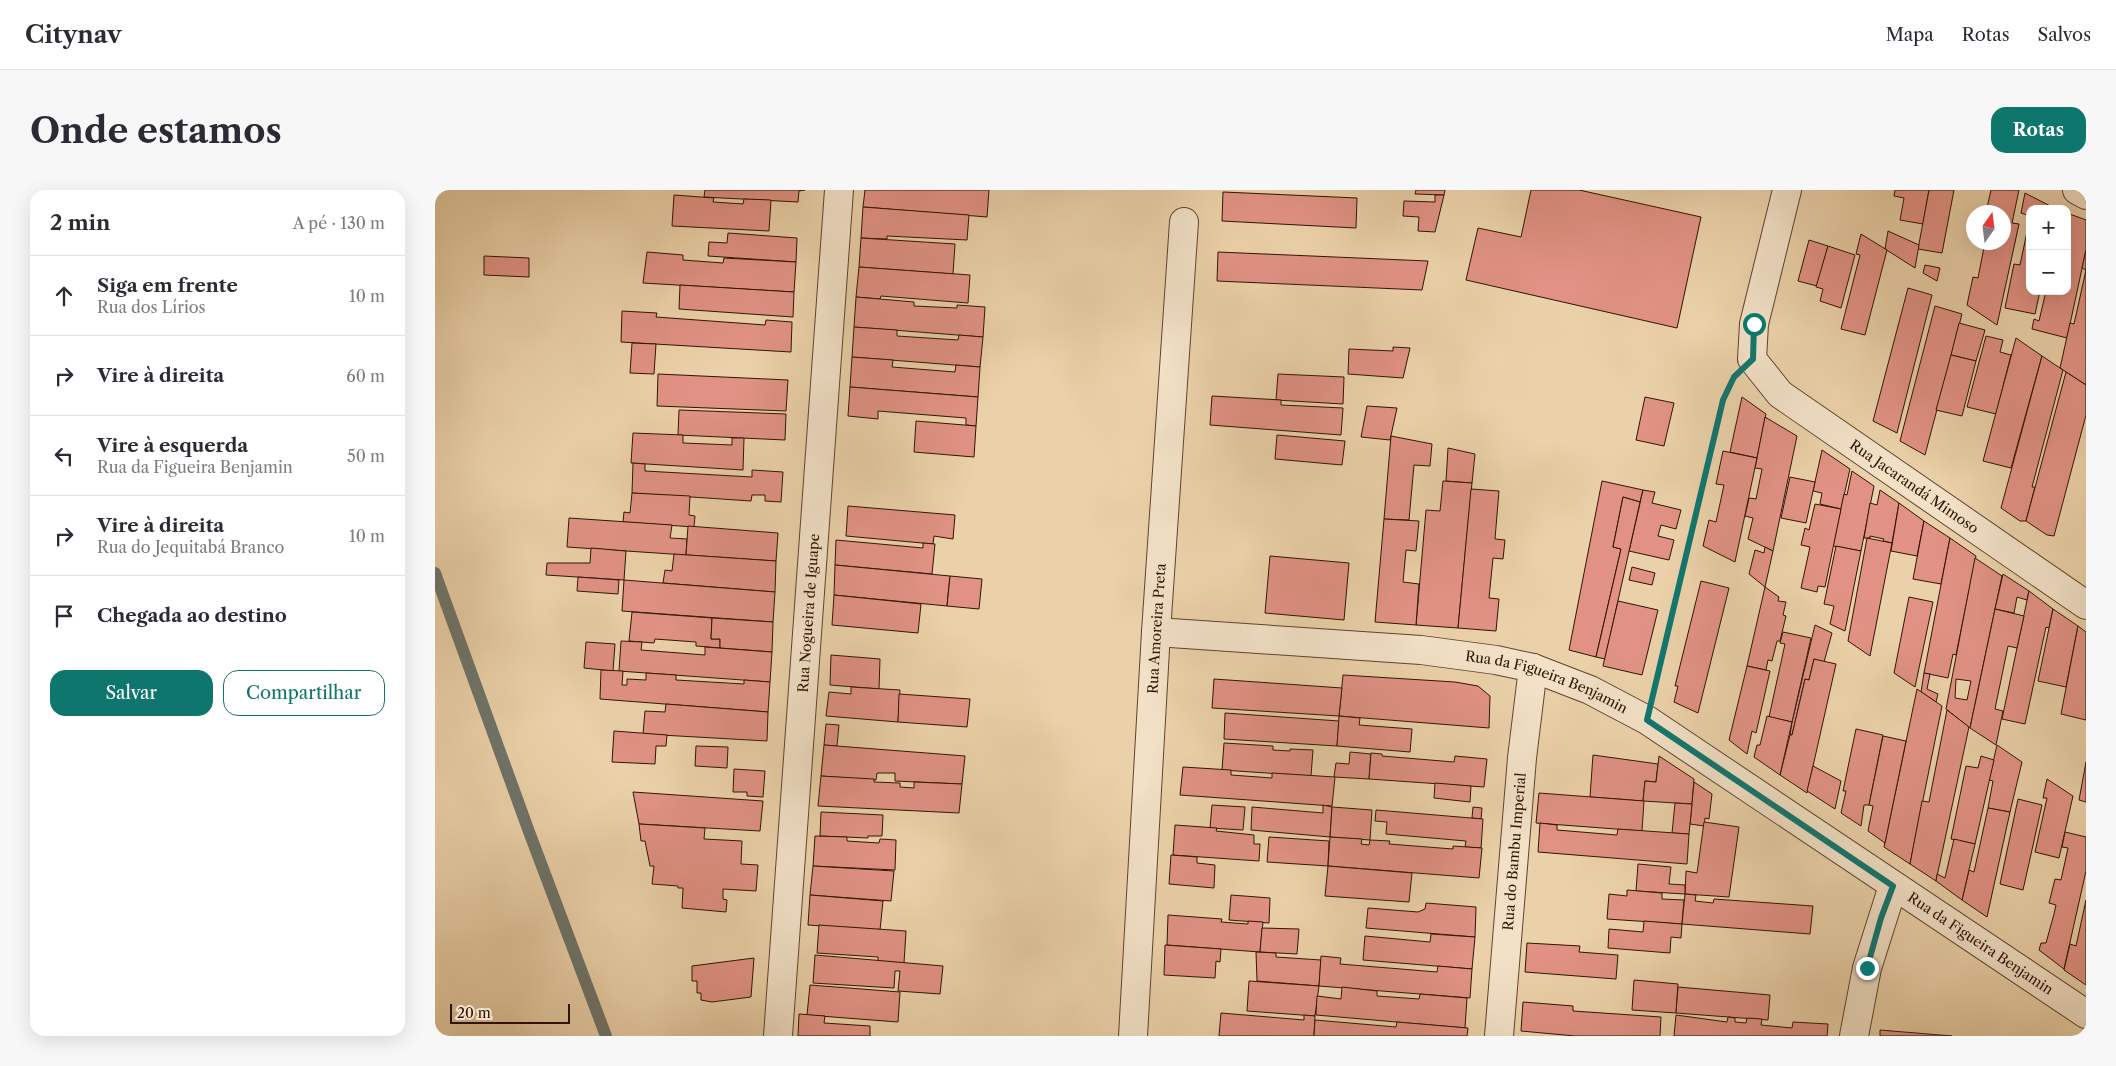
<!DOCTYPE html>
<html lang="pt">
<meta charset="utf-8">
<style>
body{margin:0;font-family:"Libre Caslon Text",serif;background:#f7f7f7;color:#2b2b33}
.controls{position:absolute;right:15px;top:15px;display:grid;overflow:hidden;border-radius:10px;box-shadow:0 5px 20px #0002}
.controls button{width:45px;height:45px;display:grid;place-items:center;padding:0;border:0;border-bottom:1px solid #e1e1e2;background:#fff;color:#2b2b33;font:25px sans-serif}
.compass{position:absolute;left:1531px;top:15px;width:45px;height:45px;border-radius:50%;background:#fff;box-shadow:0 5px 20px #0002;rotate:14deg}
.scale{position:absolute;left:15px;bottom:12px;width:120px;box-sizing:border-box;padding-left:5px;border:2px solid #301305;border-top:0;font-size:14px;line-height:18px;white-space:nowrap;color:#301305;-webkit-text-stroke:4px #f2e1c7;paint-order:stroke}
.stop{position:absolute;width:15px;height:15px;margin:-11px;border:4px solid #0f766e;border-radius:50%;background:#fff}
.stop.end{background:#0f766e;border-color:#fff;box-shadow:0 1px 5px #0008}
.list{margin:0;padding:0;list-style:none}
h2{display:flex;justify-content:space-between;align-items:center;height:65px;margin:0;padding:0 20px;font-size:21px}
h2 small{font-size:16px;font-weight:400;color:#7c7c81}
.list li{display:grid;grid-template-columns:32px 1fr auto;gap:15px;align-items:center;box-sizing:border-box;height:80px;padding:0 20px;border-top:1px solid #e1e1e2}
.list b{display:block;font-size:19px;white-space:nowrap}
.list p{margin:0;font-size:16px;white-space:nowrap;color:#7c7c81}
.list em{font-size:16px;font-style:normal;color:#7c7c81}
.actions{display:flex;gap:10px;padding:15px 20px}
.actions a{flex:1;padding:11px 0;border:1px solid #0f766e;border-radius:15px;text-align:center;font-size:18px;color:#0f766e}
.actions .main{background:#0f766e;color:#fff}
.icon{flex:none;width:28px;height:28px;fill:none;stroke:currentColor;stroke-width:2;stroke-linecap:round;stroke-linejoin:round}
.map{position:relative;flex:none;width:1651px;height:846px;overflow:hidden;border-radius:15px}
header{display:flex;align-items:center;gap:30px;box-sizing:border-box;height:70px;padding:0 25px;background:#fff;border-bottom:1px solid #e1e1e2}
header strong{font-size:24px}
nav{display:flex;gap:28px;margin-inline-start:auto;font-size:18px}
.intro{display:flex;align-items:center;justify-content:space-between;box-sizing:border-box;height:120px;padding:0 30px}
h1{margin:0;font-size:35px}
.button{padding:12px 22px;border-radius:15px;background:#0f766e;color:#fff;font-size:18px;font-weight:700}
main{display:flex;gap:30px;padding:0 30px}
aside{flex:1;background:#fff;border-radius:15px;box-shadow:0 5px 20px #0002}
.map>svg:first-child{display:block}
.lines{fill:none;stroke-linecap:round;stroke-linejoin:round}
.stream{stroke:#6f756b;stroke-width:12}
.building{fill:#e19284;stroke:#301305;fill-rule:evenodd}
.minor-casing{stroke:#5f422e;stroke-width:30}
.tertiary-casing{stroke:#5f422e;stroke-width:30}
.path{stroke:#301305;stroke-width:3;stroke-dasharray:1 2.5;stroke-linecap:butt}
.minor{stroke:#f2e1c7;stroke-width:28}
.tertiary{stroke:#f2e1c7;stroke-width:28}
.route{stroke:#0f766e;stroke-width:6}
.labels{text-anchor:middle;stroke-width:4;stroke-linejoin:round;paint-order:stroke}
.street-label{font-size:14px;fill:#301305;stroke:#f2e1c7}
</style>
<header>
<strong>Citynav</strong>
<nav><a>Mapa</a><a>Rotas</a><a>Salvos</a></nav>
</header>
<div class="intro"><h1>Onde estamos</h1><a class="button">Rotas</a></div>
<main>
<aside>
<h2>2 min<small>A pé · 130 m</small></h2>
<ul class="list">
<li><svg class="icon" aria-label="ahead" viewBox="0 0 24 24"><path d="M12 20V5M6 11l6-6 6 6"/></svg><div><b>Siga em frente</b><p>Rua dos Lírios</p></div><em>10 m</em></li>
<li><svg class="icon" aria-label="right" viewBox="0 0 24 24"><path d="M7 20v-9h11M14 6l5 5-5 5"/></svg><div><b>Vire à direita</b></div><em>60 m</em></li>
<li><svg class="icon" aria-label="left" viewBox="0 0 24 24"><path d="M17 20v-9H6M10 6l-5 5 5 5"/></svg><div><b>Vire à esquerda</b><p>Rua da Figueira Benjamin</p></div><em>50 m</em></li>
<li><svg class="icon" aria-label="right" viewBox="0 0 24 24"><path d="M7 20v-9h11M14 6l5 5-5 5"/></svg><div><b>Vire à direita</b><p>Rua do Jequitabá Branco</p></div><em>10 m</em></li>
<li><svg class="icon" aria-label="arrive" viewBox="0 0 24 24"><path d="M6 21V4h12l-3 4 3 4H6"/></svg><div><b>Chegada ao destino</b></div></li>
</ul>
<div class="actions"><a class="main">Salvar</a><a>Compartilhar</a></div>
</aside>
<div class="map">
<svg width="1651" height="846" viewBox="0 0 1651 846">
<rect width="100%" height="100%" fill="#ebd1a9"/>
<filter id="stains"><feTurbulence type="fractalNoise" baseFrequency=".004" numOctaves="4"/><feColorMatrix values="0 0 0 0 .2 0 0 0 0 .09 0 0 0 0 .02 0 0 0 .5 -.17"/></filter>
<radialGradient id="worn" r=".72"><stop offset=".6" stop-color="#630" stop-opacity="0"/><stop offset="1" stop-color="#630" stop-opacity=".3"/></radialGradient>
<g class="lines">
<path class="stream" d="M0,383L93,639L171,846"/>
</g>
<g class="building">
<path d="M270,0H370L364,1L363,12L269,7Z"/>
<path d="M430,0H554L552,27L428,17Z"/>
<path d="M981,0H1010L1009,5L980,4Z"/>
<path d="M1096,0H1144L1266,27L1242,138L1031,90L1043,38L1086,47Z"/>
<path d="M1460,0H1494L1488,34L1465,30L1469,8L1459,6Z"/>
<path d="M1494,0H1519L1507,63L1483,59Z"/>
<path d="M1556,0H1584L1577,33L1584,34L1562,135L1532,115L1538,87L1543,88L1550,52H1568V22H1551Z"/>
<path d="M788,2L922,8L921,38L787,31Z"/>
<path d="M1590,3L1621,19H1595V26L1586,23Z"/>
<path d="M239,5L279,8L278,12L308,14L309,9L336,10L334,41L237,36Z"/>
<path d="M1000,5H1009L1000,42L983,41L984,27L968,26L969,11L1000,12Z"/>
<path d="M428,17L534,25L532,50L452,46V49L426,48Z"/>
<path d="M1632,23L1651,30V60L1632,148L1597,139L1599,129L1604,131L1611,101H1632Z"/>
<path d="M1595,28V101H1605L1600,124L1570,118L1579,74L1585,75Z"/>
<path d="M1453,41L1484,55L1480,78L1450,59Z"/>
<path d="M293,43L362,48L361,72L273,66L274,52L292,53Z"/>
<path d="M1426,44L1452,60L1430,145L1406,139L1425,65L1421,64Z"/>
<path d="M426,48L520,54L518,84L424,77Z"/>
<path d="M1374,50L1393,56L1382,96L1363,91Z"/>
<path d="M1393,56L1420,65L1406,118L1385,111L1388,99L1381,97Z"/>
<path d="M1651,60V195L1625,178L1635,133L1639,134L1651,80L1647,78Z"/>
<path d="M212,62L248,65V70L288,73L289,68L361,72L359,102L208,93Z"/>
<path d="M783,62L993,71L987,100L782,91Z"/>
<path d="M49,66L94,68V87L49,85Z"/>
<path d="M1490,75L1505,78L1502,91L1488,83Z"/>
<path d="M424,77L535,85L533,113L446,106L445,109L421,107Z"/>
<path d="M245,95L359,102L358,127L244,119Z"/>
<path d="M1473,98L1497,105L1462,243L1438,231Z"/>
<path d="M421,107L479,112V116L522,118V115L550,117L548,147L419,137Z"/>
<path d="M1500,116L1527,124L1490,265L1465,251Z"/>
<path d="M187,121L222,123L221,127L330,135L331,130L357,132L356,162L186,152Z"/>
<path d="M1524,133L1550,140L1541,171L1516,165Z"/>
<path d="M419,137L462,140V146L523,150L524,145L548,147L545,177L417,167Z"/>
<path d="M1551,146L1568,150L1565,162L1576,165L1561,224L1532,217Z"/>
<path d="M1581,148L1607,166L1576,278L1548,271Z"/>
<path d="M197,153L221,154L219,184L195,183Z"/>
<path d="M958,157L975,158L968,188L913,184L914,159L958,161Z"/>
<path d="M1516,165L1541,171L1527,226L1501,220Z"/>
<path d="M1607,166L1628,180L1597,297H1600L1591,331H1585L1566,318Z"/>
<path d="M417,167L458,170L457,177L520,182L521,175L545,177L543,207L415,197Z"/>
<path d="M1631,182L1651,195V225L1619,346L1612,345L1591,331Z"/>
<path d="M223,184L353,190L351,221L222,216Z"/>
<path d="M843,184L909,187L908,214L841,210Z"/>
<path d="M415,197L543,207L541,236L531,235V228L443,221V229L413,226Z"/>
<path d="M777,206L846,210V215L908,218L906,245L775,235Z"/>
<path d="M1210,207L1239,213L1229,256L1201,250Z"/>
<path d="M1307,207L1331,224L1322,268L1295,262Z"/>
<path d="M932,216L962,218L955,250L926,247Z"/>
<path d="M244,220L351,224L350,250L243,245Z"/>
<path d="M1330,227L1362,246L1338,361L1313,349L1318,328L1310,326L1314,308L1321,309L1327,279L1320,278Z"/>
<path d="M481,231L541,236L539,267L479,262Z"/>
<path d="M198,243L248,245V253L297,255V248H309L308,280L196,273Z"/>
<path d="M842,245L910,251L907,275L840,269Z"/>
<path d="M956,246L997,254L995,276L979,275L974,330L949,329Z"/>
<path d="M1013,258L1040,264L1037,293L1011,291Z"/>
<path d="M1387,260L1415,279L1406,319L1385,314L1387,303L1378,301Z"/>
<path d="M1288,261L1322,268L1300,372L1268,356L1274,330L1281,332L1289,295L1281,294Z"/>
<path d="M198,273L210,274V281L317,287V280L348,282L346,312L330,311V305H317L316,311L197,303Z"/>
<path d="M1417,281L1439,296L1426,361L1398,356L1409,304L1412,305Z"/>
<path d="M1355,287L1380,292L1371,333L1346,328Z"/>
<path d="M1008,291L1037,293L1023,438L981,435L991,320L1005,321Z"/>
<path d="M1167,291L1208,300L1205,312L1188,307L1178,357L1186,359L1161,467L1134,460Z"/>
<path d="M1036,299L1064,301L1060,349L1070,350L1068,369L1058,368L1054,408L1064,409L1061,441L1023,438Z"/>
<path d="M1208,300L1220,302L1217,313L1246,320L1241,339L1226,335L1223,346L1239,350L1234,370L1194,361Z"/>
<path d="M1445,300L1464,313L1457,353L1448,351L1449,349L1435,346V348H1429L1435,313L1442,315Z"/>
<path d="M197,303L255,306L254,325L260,326L259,337L188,332L189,322L195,323Z"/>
<path d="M1188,307L1205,312L1170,469L1161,467L1186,359L1178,357Z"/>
<path d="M1464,313L1489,331L1482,366L1456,361Z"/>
<path d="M1380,314L1406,319L1390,397L1383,396L1382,402L1366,398L1375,357L1366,355L1370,338L1374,340Z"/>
<path d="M413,316L520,325L518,349L499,346L498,354L411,346Z"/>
<path d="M134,328L237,335L235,348L252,349L251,365L132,357Z"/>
<path d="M949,329L984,331L981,361L971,360L968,392L984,394L981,435L940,432Z"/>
<path d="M1489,331L1515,348L1506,394L1478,389Z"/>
<path d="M253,336L343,343L341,371L251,365Z"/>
<path d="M1432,348L1457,353L1435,466L1413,451Z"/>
<path d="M1515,348L1541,366L1521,465L1518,464L1513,488L1489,483Z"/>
<path d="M401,350L488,358V353L500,354L497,384L400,375Z"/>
<path d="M1401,356L1426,361L1410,441L1395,434L1399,416L1389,414Z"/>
<path d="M1330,357L1338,361L1330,397L1314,384L1320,360L1329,363Z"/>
<path d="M156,358L191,361L189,390L111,385L112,373H155Z"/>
<path d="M239,364L341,371L340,402L228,393L230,380L237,381Z"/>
<path d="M835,366L914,373L909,430L830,423Z"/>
<path d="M1540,368L1567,386L1535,538L1511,519ZM1521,489L1536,491L1532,510L1520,508Z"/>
<path d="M400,375L515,386L512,416L399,405Z"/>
<path d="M1197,377L1220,383L1217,395L1194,390Z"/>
<path d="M1568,384L1594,401L1592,410L1582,407L1579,423L1560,419Z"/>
<path d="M515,386L547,389L544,419L512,416Z"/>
<path d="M143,387L184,390L183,404L142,401Z"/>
<path d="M189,390L340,402L338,432L187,421Z"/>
<path d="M1266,391L1294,398L1263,523L1239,512L1243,496H1240Z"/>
<path d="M1330,397L1344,407L1343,411L1351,412L1348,425L1351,426L1345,451H1342L1337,471L1333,470L1331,480L1312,476Z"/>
<path d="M1594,401L1618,419L1614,438L1611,437L1590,534L1567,529Z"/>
<path d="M399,405L486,414L483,443L397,435Z"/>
<path d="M1474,407L1498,412L1480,497L1459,483Z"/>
<path d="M1183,411L1223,420L1207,485L1168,476Z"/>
<path d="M1560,419L1589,426L1582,458L1573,456L1560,519L1568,521L1561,555L1535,538Z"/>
<path d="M1618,419L1643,436L1631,497L1603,491Z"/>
<path d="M197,422L277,428L276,449H285V458L261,456V452L220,449L219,453L194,451Z"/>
<path d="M277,428L338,432L337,462L285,458V449H276Z"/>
<path d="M1380,435L1397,443L1389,472L1379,469L1374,490L1370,489L1357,545H1355L1357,532Z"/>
<path d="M1643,436L1651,442V530L1626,524Z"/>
<path d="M1348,442L1376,448L1357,532L1334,527L1350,454L1345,453Z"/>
<path d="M186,451L207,452L206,460L270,465V457L337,462L335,492L184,481Z"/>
<path d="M151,452L180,454L178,481L149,478Z"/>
<path d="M396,465L445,469L444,499L395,495Z"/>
<path d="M1379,469L1401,474L1372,603L1345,585L1355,545H1357L1370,489L1374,490Z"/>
<path d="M1312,476L1335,481L1321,543L1317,541L1312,564L1294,550Z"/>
<path d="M166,480L188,481L187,495H192V489L211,490V483L241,485V490L309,494V490L335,492L333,522L165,509Z"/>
<path d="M1489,483L1495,484L1492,499L1503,504L1501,512L1486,502Z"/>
<path d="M908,485L1020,492L1043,496L1055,506L1054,538L904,526Z"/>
<path d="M779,489L907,498L904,526L777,518Z"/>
<path d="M416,497L465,500L463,532L391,526L394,502L416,504Z"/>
<path d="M1482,499L1507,516L1475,674L1449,657Z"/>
<path d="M464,504L535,509L532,537L463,532Z"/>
<path d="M231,514L333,522L332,551L208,544L210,521L230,522Z"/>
<path d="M1512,520L1534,537L1501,691L1475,674L1487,611L1494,612Z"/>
<path d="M790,523L904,531L902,556L789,549Z"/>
<path d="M904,526L925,528L924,535L977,539L975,562L902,556Z"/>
<path d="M1332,526L1357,532L1345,585L1319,567L1322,555H1325Z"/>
<path d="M391,534L404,535L402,556L389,555Z"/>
<path d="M1421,539L1448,545L1434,615H1429L1426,636L1406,623L1411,601H1408Z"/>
<path d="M179,541L232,545L231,556H221L220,574L177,572Z"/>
<path d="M1448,546L1471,551L1450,653L1433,641L1438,616L1434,615Z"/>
<path d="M789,553L838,556V560L855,561V559L878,560L876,586L787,580Z"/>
<path d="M389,555L530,566L527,594L460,591V583H442L441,590L386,586Z"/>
<path d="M1562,555L1587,572L1575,622L1553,618L1558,591L1554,590Z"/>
<path d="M261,556L293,557L292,578L260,576Z"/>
<path d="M915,562L936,564L934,589L899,587L901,573L914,574Z"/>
<path d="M936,563L947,564V566L1019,572L1020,566L1052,569L1049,597L934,589Z"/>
<path d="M1158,565L1223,574L1221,592L1210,591L1208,611L1155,607Z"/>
<path d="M1224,566L1259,589L1257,614L1208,611L1210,591L1221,592Z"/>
<path d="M1546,566L1559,570L1540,654L1516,649L1531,576L1543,578Z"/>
<path d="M1651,572V612L1644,610Z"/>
<path d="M1378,576L1406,591L1400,619L1372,601Z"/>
<path d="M748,577L796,580V585L837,588V583L900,587L897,616L745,605Z"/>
<path d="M299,579L330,581L328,607L312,606V602H298Z"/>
<path d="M386,586L439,589V592L465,593V597L479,598V592L527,594L524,623L383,616Z"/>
<path d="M1612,589L1638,606L1624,668L1600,662L1612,608H1608Z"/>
<path d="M1259,592L1277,604L1274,629L1270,628L1269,636L1255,634Z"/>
<path d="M1000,593L1036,596L1035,612L999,608Z"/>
<path d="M198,602L328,611L325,641L204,634Z"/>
<path d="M1104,603L1209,611L1207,641L1101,633Z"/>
<path d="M1583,609L1607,615L1588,700L1565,694Z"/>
<path d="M1240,613L1257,614L1254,644L1237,643Z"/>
<path d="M777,615L810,617L808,640L775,638Z"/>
<path d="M888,615L897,617L895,647L816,640L817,617L888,623Z"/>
<path d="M897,617L937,620L935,650L895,647Z"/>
<path d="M1038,617L1047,618L1046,629L1037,628Z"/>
<path d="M1553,618L1575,622L1552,727L1527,710L1534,680L1539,682Z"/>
<path d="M941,620L1048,629L1046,658L1030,657L1031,651L951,644L952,632L940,631Z"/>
<path d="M386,622L448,625L447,646H433V648L385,646Z"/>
<path d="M1269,632L1304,637L1294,707L1250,704L1251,681L1262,683Z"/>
<path d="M1105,633L1122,635V640L1182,645L1183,639L1254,644L1252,674L1103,662Z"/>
<path d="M204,634L270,638L269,649L307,651L306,674L323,675L321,701L288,699V709L292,710L291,722L247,718L248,698H243V696L217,694L219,676H215L210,651H206Z"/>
<path d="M740,635L782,638L781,641L819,645V654H825L824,671L738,665Z"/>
<path d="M1630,642L1651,647V681L1629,779L1604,760L1606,753H1611L1619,724L1621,715L1614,713L1620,689L1626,690L1633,658L1627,657Z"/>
<path d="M380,646L412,647V651L444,653L445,649L461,650L460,680L378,676Z"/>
<path d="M834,647L894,651L893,676L832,672Z"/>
<path d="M895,647L927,649L926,654L934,655L935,650L955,651L954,654L1018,659V656L1047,658L1044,688L893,676Z"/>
<path d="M1519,649L1540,654L1527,710L1501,691L1502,684L1510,688Z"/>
<path d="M736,665L762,667V673L780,675L779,698L734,694Z"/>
<path d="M1203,674L1236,677L1234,694L1250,695V704L1201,701Z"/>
<path d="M378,676L459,681L456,711L375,705Z"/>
<path d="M893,676L977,683L974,712L890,706Z"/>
<path d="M1192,700L1227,703V709L1249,710L1247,734L1172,729L1174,704L1192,706Z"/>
<path d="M1250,704L1261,705L1260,711L1278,713L1279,709L1378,716L1375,744L1247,734Z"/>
<path d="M375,705L448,711L445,740L373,735Z"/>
<path d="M796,705L835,708L834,733L794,730Z"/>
<path d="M1651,710V795L1629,780L1635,754L1641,756Z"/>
<path d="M991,713L1041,717L1040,747L931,738L933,718L983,722L990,719Z"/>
<path d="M733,725L787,729L786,732L813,734V731L828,732L825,762L732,755Z"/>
<path d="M1209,731L1247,734L1246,748L1236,747L1235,763L1173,758L1174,739L1208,742Z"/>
<path d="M384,735L471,741L469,773L443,771V767L382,763Z"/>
<path d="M827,738L864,739L862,764L825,762Z"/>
<path d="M996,744L1040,747L1037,779L928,770L930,746L995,752Z"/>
<path d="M1092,753L1145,756L1144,762L1183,765L1181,789L1090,782Z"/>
<path d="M730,755L786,759L785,772L781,771L780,788L729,785Z"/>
<path d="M821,762L841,763V767L886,770L884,796L822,791Z"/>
<path d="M380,765L508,776L505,804L463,801L465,781H460L459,798L378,793Z"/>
<path d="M886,766L906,768L905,774L1002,782L1003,776L1037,779L1035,808L884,796Z"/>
<path d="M319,768L316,807L277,812L266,810V803H262V791H257V776Z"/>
<path d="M1199,790L1243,794L1241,823L1197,820Z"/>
<path d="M814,791L884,796L880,826L812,821Z"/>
<path d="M375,795L465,802L463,832L372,825Z"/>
<path d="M907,797L942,801V806L984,809L985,804L1032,808L1030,838L881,825L882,806L906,809Z"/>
<path d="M1243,797L1335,805L1333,830L1241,823Z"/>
<path d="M1088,812L1138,816V821L1226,827L1225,846H1140L1086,841Z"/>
<path d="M786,823L869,830V825L880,826L879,846H784Z"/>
<path d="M364,824L390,826L389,833L435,836V846H363Z"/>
<path d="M1241,825L1292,832L1293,827L1300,828V832L1311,833L1312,828L1327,829L1326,835L1357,838L1358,832L1393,834L1392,846H1239Z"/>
<path d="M880,830L961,837L962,832L1033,838L1032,846H879Z"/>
<path d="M1445,840L1517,846H1445Z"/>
</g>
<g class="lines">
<defs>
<g id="minor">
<path id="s1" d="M1352,0L1319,134L1317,169L1345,204L1651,415"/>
<path id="s2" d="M721,442L986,460L1061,470L1098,478L1155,500L1212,530L1651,824"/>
<path id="s3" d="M343,846L404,0"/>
<path id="s4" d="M698,846L721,442L749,32"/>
<path id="s5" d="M1064,846L1087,568L1098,478"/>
<path d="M1419,846L1432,778L1458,696"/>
</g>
<path id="tertiary" d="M1642,0L1651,5"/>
</defs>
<use href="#minor" class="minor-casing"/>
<use href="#tertiary" class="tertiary-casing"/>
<path class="path" d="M1220,495L1287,210L1295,196"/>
<use href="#minor" class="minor"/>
<use href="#tertiary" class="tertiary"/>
</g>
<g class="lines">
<path class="route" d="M1319,134L1318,169L1299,187L1288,210L1212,530L1458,696L1446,728L1432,778"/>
</g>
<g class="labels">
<g class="street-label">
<text dy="5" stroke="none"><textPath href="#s1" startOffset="381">Rua Jacarandá Mimoso</textPath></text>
<text dy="5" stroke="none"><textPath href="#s3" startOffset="424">Rua Nogueira de Iguape</textPath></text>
<text dy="5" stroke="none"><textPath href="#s4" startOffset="408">Rua Amoreira Preta</textPath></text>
<text dy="5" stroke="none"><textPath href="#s2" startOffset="396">Rua da Figueira Benjamin</textPath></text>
<text dy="5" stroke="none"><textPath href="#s5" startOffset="185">Rua do Bambu Imperial</textPath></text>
<text dy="5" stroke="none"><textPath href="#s2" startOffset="906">Rua da Figueira Benjamin</textPath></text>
</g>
</g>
<rect width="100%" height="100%" filter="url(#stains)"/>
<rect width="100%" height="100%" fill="url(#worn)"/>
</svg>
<div class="controls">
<button>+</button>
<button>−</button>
</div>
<svg class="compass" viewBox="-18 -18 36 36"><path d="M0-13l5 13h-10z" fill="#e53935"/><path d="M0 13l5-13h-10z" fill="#7c7c81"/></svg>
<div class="scale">20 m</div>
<div class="stop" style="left:1319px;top:134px"></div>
<div class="stop end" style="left:1432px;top:778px"></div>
</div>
</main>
